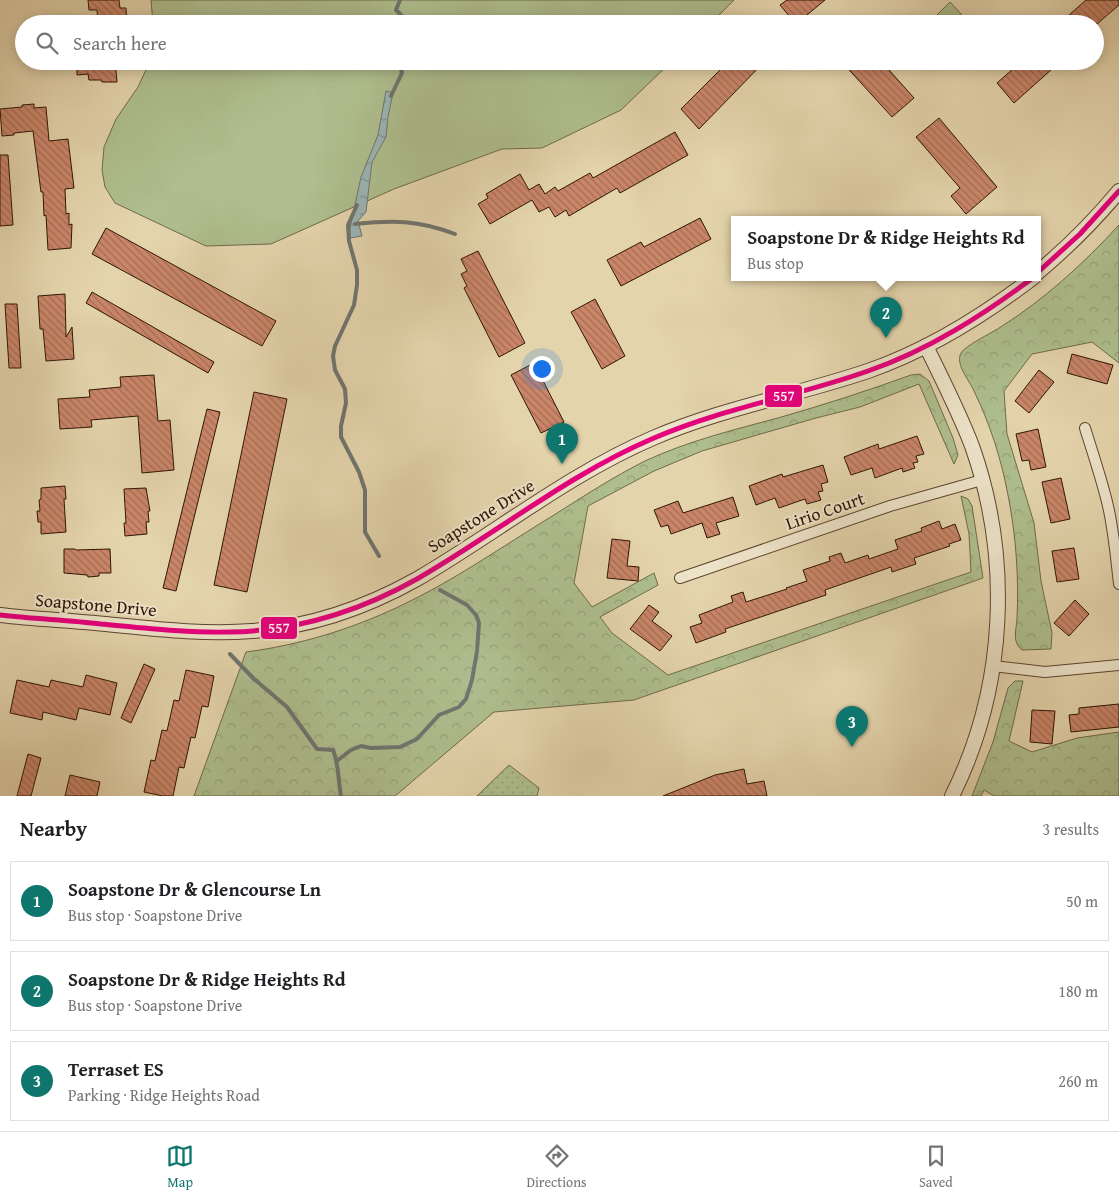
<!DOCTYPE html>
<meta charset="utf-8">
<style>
body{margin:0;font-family:"Gentium Book Plus",serif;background:#f2f2f2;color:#202124}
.you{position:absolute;left:541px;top:368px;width:18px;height:18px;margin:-12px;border:4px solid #fff;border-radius:50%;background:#1a73e8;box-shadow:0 0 0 8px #1a73e833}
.badge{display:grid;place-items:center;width:32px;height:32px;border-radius:50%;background:#0f766e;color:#fff;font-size:16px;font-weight:700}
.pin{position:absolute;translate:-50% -41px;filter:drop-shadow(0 1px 2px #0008)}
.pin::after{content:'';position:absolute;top:26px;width:18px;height:15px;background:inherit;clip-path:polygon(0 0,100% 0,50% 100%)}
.popup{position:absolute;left:731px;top:216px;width:310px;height:65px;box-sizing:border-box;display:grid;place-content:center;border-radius:0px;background:#fff;filter:drop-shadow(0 1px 4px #0005);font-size:16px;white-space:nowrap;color:#757577}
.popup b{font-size:19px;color:#202124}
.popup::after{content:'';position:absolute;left:50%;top:100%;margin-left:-10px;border:10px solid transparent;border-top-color:#fff}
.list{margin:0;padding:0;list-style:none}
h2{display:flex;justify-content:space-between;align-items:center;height:65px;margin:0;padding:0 20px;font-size:21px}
h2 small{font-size:16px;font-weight:400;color:#757577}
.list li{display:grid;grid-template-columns:32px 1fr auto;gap:15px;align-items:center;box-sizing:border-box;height:80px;margin:0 10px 10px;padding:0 10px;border:1px solid #e0e0e0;border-radius:0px}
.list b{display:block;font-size:19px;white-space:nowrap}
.list p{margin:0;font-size:16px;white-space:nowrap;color:#757577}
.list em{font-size:16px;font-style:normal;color:#757577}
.icon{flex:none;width:28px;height:28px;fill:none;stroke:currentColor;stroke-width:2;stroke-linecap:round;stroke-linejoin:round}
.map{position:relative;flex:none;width:1119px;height:796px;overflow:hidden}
.search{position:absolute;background:#fff;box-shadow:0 2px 12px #0003;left:15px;right:15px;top:15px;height:55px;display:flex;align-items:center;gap:12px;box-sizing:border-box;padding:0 18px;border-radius:28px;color:#757577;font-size:19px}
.sheet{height:335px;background:#fff}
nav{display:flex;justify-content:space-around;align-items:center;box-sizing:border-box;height:70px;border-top:1px solid #e0e0e0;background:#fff;font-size:14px;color:#757577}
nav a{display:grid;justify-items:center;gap:2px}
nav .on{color:#0f766e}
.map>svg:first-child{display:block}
.grass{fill:#aebe8e;stroke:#6f6a4a}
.forest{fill:url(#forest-crowns);stroke:#6f6a4a}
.park{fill:url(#park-dots);stroke:#6f6a4a}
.water{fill:url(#water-ripples);stroke:#70756f}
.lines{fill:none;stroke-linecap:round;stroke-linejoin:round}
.stream{stroke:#70756f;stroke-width:4}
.building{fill:url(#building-back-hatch);stroke:#301505}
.minor-casing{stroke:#5d452f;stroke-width:12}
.tertiary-casing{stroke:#5d452f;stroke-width:16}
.minor{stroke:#ede3c9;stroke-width:10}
.tertiary{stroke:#ede3c9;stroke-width:14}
.bus-1-casing{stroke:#ede3c9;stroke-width:9}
.bus-1{stroke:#e5007d;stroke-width:5}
.labels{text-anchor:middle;stroke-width:4;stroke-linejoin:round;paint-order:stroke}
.street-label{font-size:18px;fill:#301505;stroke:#ede3c9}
.line-badge{stroke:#ede3c9;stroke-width:2}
.badge-label{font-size:14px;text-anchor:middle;font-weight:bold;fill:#fff}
</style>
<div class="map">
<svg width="1119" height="796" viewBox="0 0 1119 796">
<defs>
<pattern id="forest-crowns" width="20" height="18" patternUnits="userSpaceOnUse" patternTransform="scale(1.25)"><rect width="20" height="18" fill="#aebe8e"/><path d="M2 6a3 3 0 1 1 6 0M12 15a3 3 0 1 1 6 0" fill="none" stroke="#96a279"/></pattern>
<pattern id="park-dots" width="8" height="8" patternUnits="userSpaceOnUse" patternTransform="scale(1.25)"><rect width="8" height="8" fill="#aebe8e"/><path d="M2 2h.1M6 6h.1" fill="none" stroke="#96a279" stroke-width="1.8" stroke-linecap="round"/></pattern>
<pattern id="water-ripples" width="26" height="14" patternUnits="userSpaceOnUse" patternTransform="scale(1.25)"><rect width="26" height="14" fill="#9ab5b5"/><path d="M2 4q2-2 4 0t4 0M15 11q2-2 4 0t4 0" fill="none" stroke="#7e9291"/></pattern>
<pattern id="building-back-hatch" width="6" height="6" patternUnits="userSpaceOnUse" patternTransform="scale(1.25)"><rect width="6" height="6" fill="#ca8669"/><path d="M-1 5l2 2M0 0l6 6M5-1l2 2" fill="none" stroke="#a46c54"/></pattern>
</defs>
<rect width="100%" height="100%" fill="#e4d4ac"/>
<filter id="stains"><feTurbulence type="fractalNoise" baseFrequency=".004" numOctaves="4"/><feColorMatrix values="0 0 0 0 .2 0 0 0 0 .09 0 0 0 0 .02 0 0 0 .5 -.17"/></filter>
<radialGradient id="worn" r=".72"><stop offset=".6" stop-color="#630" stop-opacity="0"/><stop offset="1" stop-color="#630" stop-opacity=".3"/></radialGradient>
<g class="grass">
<path d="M151,0H734L710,24H153Z"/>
<path d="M950,2L962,15L953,24H928Z"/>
<path d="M150,61H672L621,110L542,148L502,149L394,189L271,244L206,246L115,203L105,187L102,170L104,147L116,119L138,87Z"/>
</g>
<g class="forest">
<path d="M1119,225V363L1092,342L1032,354L1004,391L1007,434L1034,523L1041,581L1052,633L1051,649L1022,650C1012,642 1016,631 1017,619C1019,577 1016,536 1008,495C1001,458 990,424 974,391C969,380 955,364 961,353C966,345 990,334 999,328C1044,300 1083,264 1119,225Z"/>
<path d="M920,374L929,381L953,438L958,455L954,464L919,384L860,407L816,418L702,451L654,471L588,506L574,583L592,607L654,573L658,585L600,617L612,633L668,675L971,572L969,534L961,496L968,499L972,506L983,578L634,700L494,712L395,796H194L246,652C299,645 349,630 398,607C452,582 503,546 554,515C584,496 613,477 645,461C688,441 733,430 778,418C823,405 867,391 911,375Z"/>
<path d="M1015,681H1023L1009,741L1032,752L1077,738L1119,732V796H994L984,790L981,796H972L993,742L1008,688Z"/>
</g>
<path class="park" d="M509,765L539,788L537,796H477Z"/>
<path class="water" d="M386,91L393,93L388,117L386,137L372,162L366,212L358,221L362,236L350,238V228L361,177L378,135Z"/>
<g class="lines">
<g class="stream">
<path d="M400,0L396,10L405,19V24"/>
<path d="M391,96L402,73L399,61"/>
<path d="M357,205L348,225L349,241L357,270V285L354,305L335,346L333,356L335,370L345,389L346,403L341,426V437L359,472L365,490V532L379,556"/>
<path d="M355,224C393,220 418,220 455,234"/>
<path d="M230,654L254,679L287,707L317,749L333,750C339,764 338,780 341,796"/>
<path d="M338,760L351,750L361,746L371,748L400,747L417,739L439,715L459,707L466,699L472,680L477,651L479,623L476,615L467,605L440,590"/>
</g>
</g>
<g class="building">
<path d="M88,0H119L120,8H126L127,24H98L97,10H89Z"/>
<path d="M787,0H825L796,24L780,5Z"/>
<path d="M1086,0H1119V5L1097,24H1074L1068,16Z"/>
<path d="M77,61H115L117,82H102L101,80H89L88,74L77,75Z"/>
<path d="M729,61H765L699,129L681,109Z"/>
<path d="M841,61H881L914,98L892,117Z"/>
<path d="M1022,61H1061L1014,103L997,83Z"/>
<path d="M34,104V108L46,107L49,141L68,139L74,188L65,189L66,214L69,213V225L72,224L71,248L48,250L46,215L44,216L43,192H41L33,131L14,133V135L2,136L0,109L22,107V105Z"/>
<path d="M939,118L997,187L966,214L951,196L960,188L916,137Z"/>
<path d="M675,132L688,155L620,193L617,188L569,216L566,210L555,217L549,207L539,212L532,200L490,224L478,204L488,198L486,194L520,174L529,190L539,184L545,194L555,187L558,191L590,173L593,178Z"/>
<path d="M0,155H8L13,225L0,226Z"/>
<path d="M700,218L711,239L621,286L607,260L641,242L644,247Z"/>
<path d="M106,228L276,321L262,346L92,254Z"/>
<path d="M478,251L525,343L499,357L464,288L467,286L461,274L467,271L461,259Z"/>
<path d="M92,292L214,362L208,373L86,303Z"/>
<path d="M65,294L66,337L72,327L74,359L46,361L43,329H40L38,296Z"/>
<path d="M595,299L625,356L602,369L571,312Z"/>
<path d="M5,304H17L21,368H9Z"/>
<path d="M1072,354L1113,365L1107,384L1067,373Z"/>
<path d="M534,363L564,422L541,433L511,375Z"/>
<path d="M1039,370L1054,382L1029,413L1015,401Z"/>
<path d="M154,375L158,421L170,420L174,470L142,473L138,416L91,420L92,427L60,429L58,399L90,397L89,390L121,387L120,377Z"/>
<path d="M254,392L287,399L247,592L214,585Z"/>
<path d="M207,409L220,412L176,591L163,588Z"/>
<path d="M1038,429L1046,467L1031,470L1029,460L1022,461L1016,434Z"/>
<path d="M917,436L924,454L916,456L918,462L913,463L915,468L903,472L902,468L875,478L872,468L851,475L844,457L878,444L879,449Z"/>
<path d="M823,465L828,482L821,484L823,491L818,492L821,500L807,504L805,499L779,508L775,498L756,505L749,486L782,474L783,477Z"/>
<path d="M1061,478L1070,519L1051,523L1042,482Z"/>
<path d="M65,486L66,499H64L66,532L41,534V522H38L37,511H40L39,500L41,499V488Z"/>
<path d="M146,488L150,511H148L149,522H146L147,534L125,536L124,523H126L124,489Z"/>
<path d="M733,497L739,516L716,523L720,534L707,538L702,523L671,534L668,525L661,527L654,510L678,501L683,513Z"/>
<path d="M939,521L942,529L955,524L961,540L949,544L950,546L914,558L916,564L892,572L891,567L825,590L826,595L725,629L726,632L696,643L690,627L702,623L699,615L733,602L731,596L743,592L746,602L787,589L786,588L807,581L803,570L830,561L829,557L841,553L845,563L868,555L869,559L898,549L895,540L922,531L921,528Z"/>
<path d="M612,539L630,541L627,566L639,567L638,581L607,578Z"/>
<path d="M1074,548L1079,579L1057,582L1052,551Z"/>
<path d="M64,549H75L76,550L110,549L111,573H99V576L88,577L87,575L64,573Z"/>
<path d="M1075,600L1089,614L1069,636L1054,623Z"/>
<path d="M649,605L659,612L652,621L672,636L660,651L630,629Z"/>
<path d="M144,664L155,669L131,723L121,718Z"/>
<path d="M186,670L214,676L208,707L202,706L195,738L191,737L184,768L179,767L173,796H163L144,792L151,760L155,761L162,730L167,731L174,700L179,701Z"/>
<path d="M86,675L117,683L110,715L79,708L76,720L43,712L42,720L10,713L17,680L49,687L51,680L83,687Z"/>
<path d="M1119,704V727L1071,732L1069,715L1079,714V708Z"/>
<path d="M1032,710L1055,711L1052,744L1030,742Z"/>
<path d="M28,754L41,758L31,796H17Z"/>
<path d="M744,769L747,784L764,781L767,796H663L715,775Z"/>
<path d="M70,775L100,782L97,796H65Z"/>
</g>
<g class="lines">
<defs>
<g id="minor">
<path d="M1085,428C1093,454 1102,480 1108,506C1114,532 1116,558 1119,584"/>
<path d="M680,578L890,506L982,480"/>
<path d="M993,666L1045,672L1119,665"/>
</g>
<g id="tertiary">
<path d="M1037,273C1067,248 1094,221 1119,191"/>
<path d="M926,346C942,379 959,412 972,446C1012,559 1006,688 952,796"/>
<path d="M0,615C32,619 64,620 95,623C148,628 200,635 252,631C310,627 367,607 417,579C496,533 569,474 653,438C723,408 797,395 868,371C929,350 983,316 1034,277"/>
</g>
</defs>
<use href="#minor" class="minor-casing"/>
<use href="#tertiary" class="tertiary-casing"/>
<use href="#minor" class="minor"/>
<use href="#tertiary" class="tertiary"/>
<defs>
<g id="bus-1">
<path d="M1037,273L1080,234L1119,191"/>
<path d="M0,615C34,619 67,620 101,624C144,628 187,633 230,632C296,631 360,611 417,579C497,533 569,474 654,438C723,408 798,396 868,371C929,350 983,315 1034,277"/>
</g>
</defs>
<use href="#bus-1" class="bus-1-casing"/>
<use href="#bus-1" class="bus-1"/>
</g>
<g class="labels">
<g class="street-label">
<text transform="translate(825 511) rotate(-19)" y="6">Lirio Court</text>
<text transform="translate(481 516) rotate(-32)" y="6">Soapstone Drive</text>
<text transform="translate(96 605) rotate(5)" y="6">Soapstone Drive</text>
</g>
</g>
<g class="line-badge">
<rect x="764" y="384" width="39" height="24" rx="5" fill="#e5007d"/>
<rect x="260" y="616" width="38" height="24" rx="5" fill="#e5007d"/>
</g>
<g class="badge-label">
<text x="784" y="401">557</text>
<text x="279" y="633">557</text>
</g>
<rect width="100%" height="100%" filter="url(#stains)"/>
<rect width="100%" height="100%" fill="url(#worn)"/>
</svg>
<div class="you"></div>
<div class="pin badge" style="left:562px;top:464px">1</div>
<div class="pin badge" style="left:886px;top:338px">2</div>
<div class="popup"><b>Soapstone Dr &amp; Ridge Heights Rd</b>Bus stop</div>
<div class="pin badge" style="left:852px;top:747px">3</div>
<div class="search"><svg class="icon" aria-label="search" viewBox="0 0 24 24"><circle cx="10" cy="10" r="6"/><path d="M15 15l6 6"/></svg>Search here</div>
</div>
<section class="sheet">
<h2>Nearby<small>3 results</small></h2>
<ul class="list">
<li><span class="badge">1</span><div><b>Soapstone Dr &amp; Glencourse Ln</b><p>Bus stop · Soapstone Drive</p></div><em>50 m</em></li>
<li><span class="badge">2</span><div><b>Soapstone Dr &amp; Ridge Heights Rd</b><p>Bus stop · Soapstone Drive</p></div><em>180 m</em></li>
<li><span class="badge">3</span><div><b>Terraset ES</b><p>Parking · Ridge Heights Road</p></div><em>260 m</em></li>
</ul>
</section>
<nav>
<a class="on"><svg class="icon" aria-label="map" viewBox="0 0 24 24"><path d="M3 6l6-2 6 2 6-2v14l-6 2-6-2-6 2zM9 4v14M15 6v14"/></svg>Map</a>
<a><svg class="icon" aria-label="directions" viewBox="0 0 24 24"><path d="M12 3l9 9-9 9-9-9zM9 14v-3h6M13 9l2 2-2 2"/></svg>Directions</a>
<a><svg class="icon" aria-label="saved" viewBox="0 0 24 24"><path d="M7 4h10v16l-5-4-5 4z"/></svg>Saved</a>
</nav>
